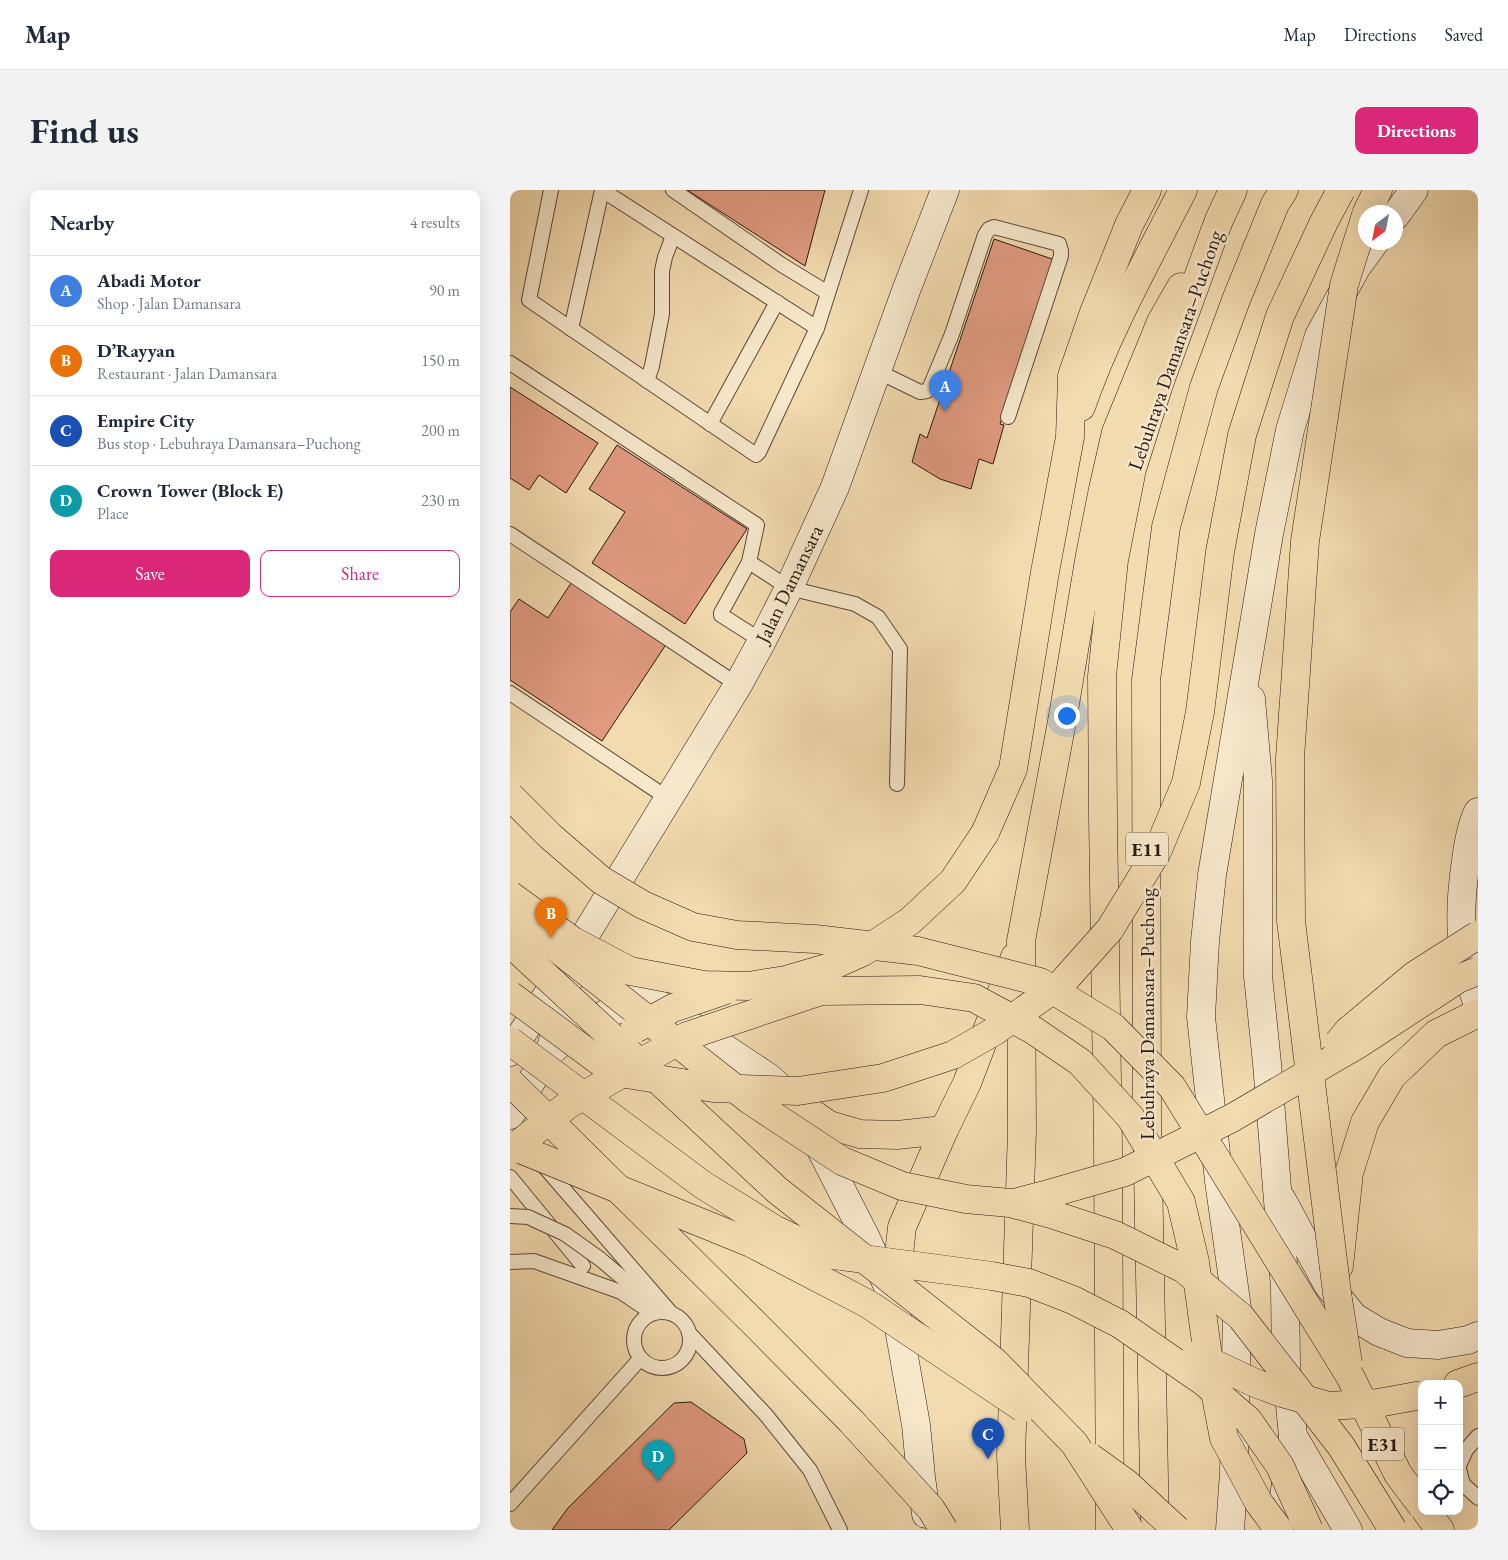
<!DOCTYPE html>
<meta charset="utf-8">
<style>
body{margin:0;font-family:"EB Garamond",serif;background:#f2f2f3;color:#1f2937}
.controls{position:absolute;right:15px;bottom:15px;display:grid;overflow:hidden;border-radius:10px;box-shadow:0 5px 20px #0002}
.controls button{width:45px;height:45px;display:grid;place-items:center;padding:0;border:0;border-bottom:1px solid #e0e1e3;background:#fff;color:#1f2937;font:25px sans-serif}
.compass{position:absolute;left:848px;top:15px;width:45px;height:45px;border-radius:50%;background:#fff;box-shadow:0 5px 20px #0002;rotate:212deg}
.you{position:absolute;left:556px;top:525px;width:18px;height:18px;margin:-12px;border:4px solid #fff;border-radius:50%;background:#1a73e8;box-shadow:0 0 0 8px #1a73e833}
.badge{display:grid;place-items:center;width:32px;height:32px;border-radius:50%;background:#db2777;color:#fff;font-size:16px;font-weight:700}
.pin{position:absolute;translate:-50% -41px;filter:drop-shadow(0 1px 2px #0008)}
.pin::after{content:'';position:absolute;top:26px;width:18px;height:15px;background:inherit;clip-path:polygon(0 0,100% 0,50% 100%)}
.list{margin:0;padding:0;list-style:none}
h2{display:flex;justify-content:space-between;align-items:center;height:65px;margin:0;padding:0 20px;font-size:21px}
h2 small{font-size:16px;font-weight:400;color:#747a83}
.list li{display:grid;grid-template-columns:32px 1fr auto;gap:15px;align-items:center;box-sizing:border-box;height:70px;padding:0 20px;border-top:1px solid #e0e1e3}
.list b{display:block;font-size:19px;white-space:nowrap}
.list p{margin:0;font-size:16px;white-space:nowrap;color:#747a83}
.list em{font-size:16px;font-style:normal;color:#747a83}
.actions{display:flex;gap:10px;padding:15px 20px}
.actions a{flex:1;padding:11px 0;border:1px solid #db2777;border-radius:10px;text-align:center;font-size:18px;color:#db2777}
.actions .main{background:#db2777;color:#fff}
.icon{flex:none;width:28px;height:28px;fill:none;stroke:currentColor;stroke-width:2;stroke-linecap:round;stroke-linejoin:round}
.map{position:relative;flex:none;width:968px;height:1340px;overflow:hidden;border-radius:10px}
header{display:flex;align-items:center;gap:30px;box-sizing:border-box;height:70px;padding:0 25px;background:#fff;border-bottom:1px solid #e0e1e3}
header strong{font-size:24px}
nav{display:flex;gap:28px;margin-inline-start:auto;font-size:18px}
.intro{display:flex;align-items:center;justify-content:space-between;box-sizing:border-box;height:120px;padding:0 30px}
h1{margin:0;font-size:35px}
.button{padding:12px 22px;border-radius:10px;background:#db2777;color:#fff;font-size:18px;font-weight:700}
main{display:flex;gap:30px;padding:0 30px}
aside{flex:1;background:#fff;border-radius:10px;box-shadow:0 5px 20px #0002}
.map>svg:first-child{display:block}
.building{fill:#e19b81;stroke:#28180f}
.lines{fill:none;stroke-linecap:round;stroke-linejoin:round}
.lane-casing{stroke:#5b4937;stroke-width:16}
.secondary-casing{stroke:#28180f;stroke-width:29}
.highway-casing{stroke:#28180f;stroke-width:29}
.lane{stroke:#f7e8cc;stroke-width:14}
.secondary{stroke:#f7e8cc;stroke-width:28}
.highway{stroke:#f3dbb0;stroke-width:28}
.lane-bridge-casing{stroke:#5b4937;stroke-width:16;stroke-linecap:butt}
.highway-bridge-casing{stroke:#28180f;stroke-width:29;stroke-linecap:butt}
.lane-bridge{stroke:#f7e8cc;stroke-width:14}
.highway-bridge{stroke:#f3dbb0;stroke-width:28}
.labels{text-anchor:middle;stroke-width:5;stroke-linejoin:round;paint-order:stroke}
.shield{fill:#f7e8cc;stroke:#665648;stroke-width:1}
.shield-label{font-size:19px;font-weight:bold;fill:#28180f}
.street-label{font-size:20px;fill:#28180f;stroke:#f7e8cc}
</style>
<header>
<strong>Map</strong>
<nav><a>Map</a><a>Directions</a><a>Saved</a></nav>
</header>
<div class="intro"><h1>Find us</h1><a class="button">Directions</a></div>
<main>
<aside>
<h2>Nearby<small>4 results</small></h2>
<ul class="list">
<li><span class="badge" style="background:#3f7fe0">A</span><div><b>Abadi Motor</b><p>Shop · Jalan Damansara</p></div><em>90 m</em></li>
<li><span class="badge" style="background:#e8710a">B</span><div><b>D’Rayyan</b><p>Restaurant · Jalan Damansara</p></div><em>150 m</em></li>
<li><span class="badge" style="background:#1a4fb4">C</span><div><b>Empire City</b><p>Bus stop · Lebuhraya Damansara–Puchong</p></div><em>200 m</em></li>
<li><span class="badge" style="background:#0f9aa8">D</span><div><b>Crown Tower (Block E)</b><p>Place</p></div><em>230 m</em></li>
</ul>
<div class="actions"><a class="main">Save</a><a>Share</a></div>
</aside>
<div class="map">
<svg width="968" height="1340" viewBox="0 0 968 1340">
<rect width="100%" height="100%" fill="#f3dbb0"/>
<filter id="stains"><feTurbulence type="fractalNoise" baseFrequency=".004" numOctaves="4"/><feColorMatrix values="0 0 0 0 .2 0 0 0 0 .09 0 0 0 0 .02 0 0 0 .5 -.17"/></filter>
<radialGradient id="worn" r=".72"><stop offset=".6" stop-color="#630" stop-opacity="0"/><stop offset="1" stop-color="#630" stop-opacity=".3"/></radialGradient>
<g class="building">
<path d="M177,0H315L295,76Z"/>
<path d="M484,49L545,70L490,234L494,235L483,274L469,269L461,299L430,289L402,272L410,244L417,248Z"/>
<path d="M0,197L88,253L56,303L29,285L19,300L0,288Z"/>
<path d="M107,255L237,339L175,434L82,373L115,322L79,299Z"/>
<path d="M65,387L159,450L92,551L0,490V422L9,409L38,428Z"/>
<path d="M181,1212L234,1249L237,1263L159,1340H42L58,1318L164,1213Z"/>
</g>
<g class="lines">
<defs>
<g id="lane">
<path d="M41,0L19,110L246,265L249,262L307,138L351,0"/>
<path d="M92,0L307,138"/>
<path d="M163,0L272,75L318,103"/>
<path d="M61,139L92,0"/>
<path d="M0,173L247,335L239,372L211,423V425L252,451"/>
<path d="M367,181L410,202L417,201L420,197L442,144L475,45L479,39L484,37L549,54L551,61V66L498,227"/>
<path d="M137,191L142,176L152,124V81L155,67L163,46"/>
<path d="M200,234L267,112"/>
<path d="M0,344L228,495"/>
<path d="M239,372L279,398L345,414L368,427L390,459L387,594"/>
<path d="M0,503L159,609"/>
<path d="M32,974L161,1123"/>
<path d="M0,987L73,1076"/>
<path d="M90,1069L147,1117"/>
<path d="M0,1072L24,1071L111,1102L142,1123"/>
<circle cx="152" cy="1150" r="28"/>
<path d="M179,1143L256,1225L300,1280L330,1340"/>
<path d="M949,1276L956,1260L968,1246"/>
<path d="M949,1279L953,1294L968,1308"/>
<path d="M0,1314L130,1169"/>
</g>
<g id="secondary">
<path d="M886,25L904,0"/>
<path d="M741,509L748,590V786L757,873L775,1098L776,1175L783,1246L769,1340"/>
<path d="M968,622C961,636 958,654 956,671C948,723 949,765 968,815"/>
<path d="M88,774L258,887L284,910"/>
<path d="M0,862L55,778L135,647L228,495L252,451L279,398L325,297L397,98L435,0"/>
<path d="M40,862L67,839L99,822L139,812"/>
<path d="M0,925L40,862L60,783"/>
<path d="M305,948L355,1046L384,1110L406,1235L411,1287L416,1324"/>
<path d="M772,1010L818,1095L844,1127L869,1142L897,1153L928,1155L958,1150L968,1146"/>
<path d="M783,1246L838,1340"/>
<path d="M720,1340L724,1282L727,1118L709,991L691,827L695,751L702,685L759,344L780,240L809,146L846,78L865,52"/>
</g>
<g id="highway">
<path d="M857,22L868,0"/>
<path d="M571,217C597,142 637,71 673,0"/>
<path d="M475,643L503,579L535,382L560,247L562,186L583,125L619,35L637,0"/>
<path d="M290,915L319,935L350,944L387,945L434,940"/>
<path d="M829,1076L839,983L855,932L882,886L926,844L968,823"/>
<path d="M384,1110L392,1037L434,940L457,893L505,767"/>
<path d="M948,1194L968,1187"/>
<path d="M916,1321L930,1340"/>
<path d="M505,1340L501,1266L512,941L511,751L553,526L580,365L593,299L606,242L651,132L671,97"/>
<path d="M600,1340L598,957L593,627L592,486L604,370L622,279L649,194L709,30L723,0"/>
<path d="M645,1340L637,930L636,490L656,337L694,197L726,110L765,14L774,0"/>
</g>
</defs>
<use href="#lane" class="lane-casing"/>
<use href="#secondary" class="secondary-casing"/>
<use href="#highway" class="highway-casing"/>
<use href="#lane" class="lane"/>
<use href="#secondary" class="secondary"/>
<use href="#highway" class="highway"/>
<defs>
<path id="lane-bridge" d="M0,1026L18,1027L55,1044L90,1069"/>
<g id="highway-bridge">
<path d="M0,606L40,646L91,690L133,715L183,737L227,745L305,749L408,761L530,792L603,837L662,897L841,1188L888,1284L912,1316"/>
<path d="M0,705L63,751L120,781L194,795L238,796L276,790L317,778L353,762L400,731L443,691L475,643"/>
<path d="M0,729L35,749L241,911L332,971L392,996L456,1009L500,1013L541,1024L605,1045L674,1079L731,1127L831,1256L883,1340"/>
<path d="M0,743L11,763L267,1000L485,1172L564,1253L620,1340"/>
<path d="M0,805L104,882L203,898L288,901L373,888L443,865L485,841L552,793L600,739L647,662L676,593L690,522L710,362L732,245L770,126L814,32L831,0"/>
<path d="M125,839L163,818L216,800"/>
<path d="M0,851L193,995L264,1039L316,1064L482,1086L519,1093L563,1110L610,1134L694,1192L738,1230L770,1276L799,1340"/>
<path d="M828,853L838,841L905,785L968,745"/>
<path d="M0,892L246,1135L341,1231L421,1319L434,1340"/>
<path d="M0,955L241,1053L358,1114L513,1218"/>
<path d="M0,961L59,914L177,846L311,801L410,800L464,808L523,840L570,872L621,928L671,1012L685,1072L698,1166L714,1248L749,1313L769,1340"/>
<path d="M504,1013L542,1003L615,982L722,928L847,855L948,789L968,781"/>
<path d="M686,1165L745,1193L772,1203L819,1216L868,1213L912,1205"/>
<path d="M838,1173L827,1103L781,731L780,568L795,351L834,95L856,25"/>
<path d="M580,1267L616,1293L667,1340"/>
</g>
</defs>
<use href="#lane-bridge" class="lane-bridge-casing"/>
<use href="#highway-bridge" class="highway-bridge-casing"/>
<use href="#lane-bridge" class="lane-bridge"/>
<use href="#highway-bridge" class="highway-bridge"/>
</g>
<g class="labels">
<g class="shield">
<rect x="616" y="642.5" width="42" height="33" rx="4"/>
<rect x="852" y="1237.5" width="42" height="33" rx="4"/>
</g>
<g class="shield-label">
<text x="637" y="666">E11</text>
<text x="873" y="1261">E31</text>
</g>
<g class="street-label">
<text transform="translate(665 160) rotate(-71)" y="7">Lebuhraya Damansara–Puchong</text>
<text transform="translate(279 394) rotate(-64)" y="7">Jalan Damansara</text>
<text transform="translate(637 824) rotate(-90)" y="7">Lebuhraya Damansara–Puchong</text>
</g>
</g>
<rect width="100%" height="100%" filter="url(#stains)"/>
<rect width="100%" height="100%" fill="url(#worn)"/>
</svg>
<div class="controls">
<button>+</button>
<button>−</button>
<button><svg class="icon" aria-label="locate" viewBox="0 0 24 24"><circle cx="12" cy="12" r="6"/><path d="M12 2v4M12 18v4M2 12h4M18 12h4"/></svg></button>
</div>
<svg class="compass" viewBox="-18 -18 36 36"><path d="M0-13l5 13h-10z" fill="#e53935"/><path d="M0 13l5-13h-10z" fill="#747a83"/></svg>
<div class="you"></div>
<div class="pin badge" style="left:435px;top:221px;background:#3f7fe0">A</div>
<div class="pin badge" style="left:41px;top:748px;background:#e8710a">B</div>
<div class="pin badge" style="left:478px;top:1269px;background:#1a4fb4">C</div>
<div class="pin badge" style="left:148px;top:1291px;background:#0f9aa8">D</div>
</div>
</main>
